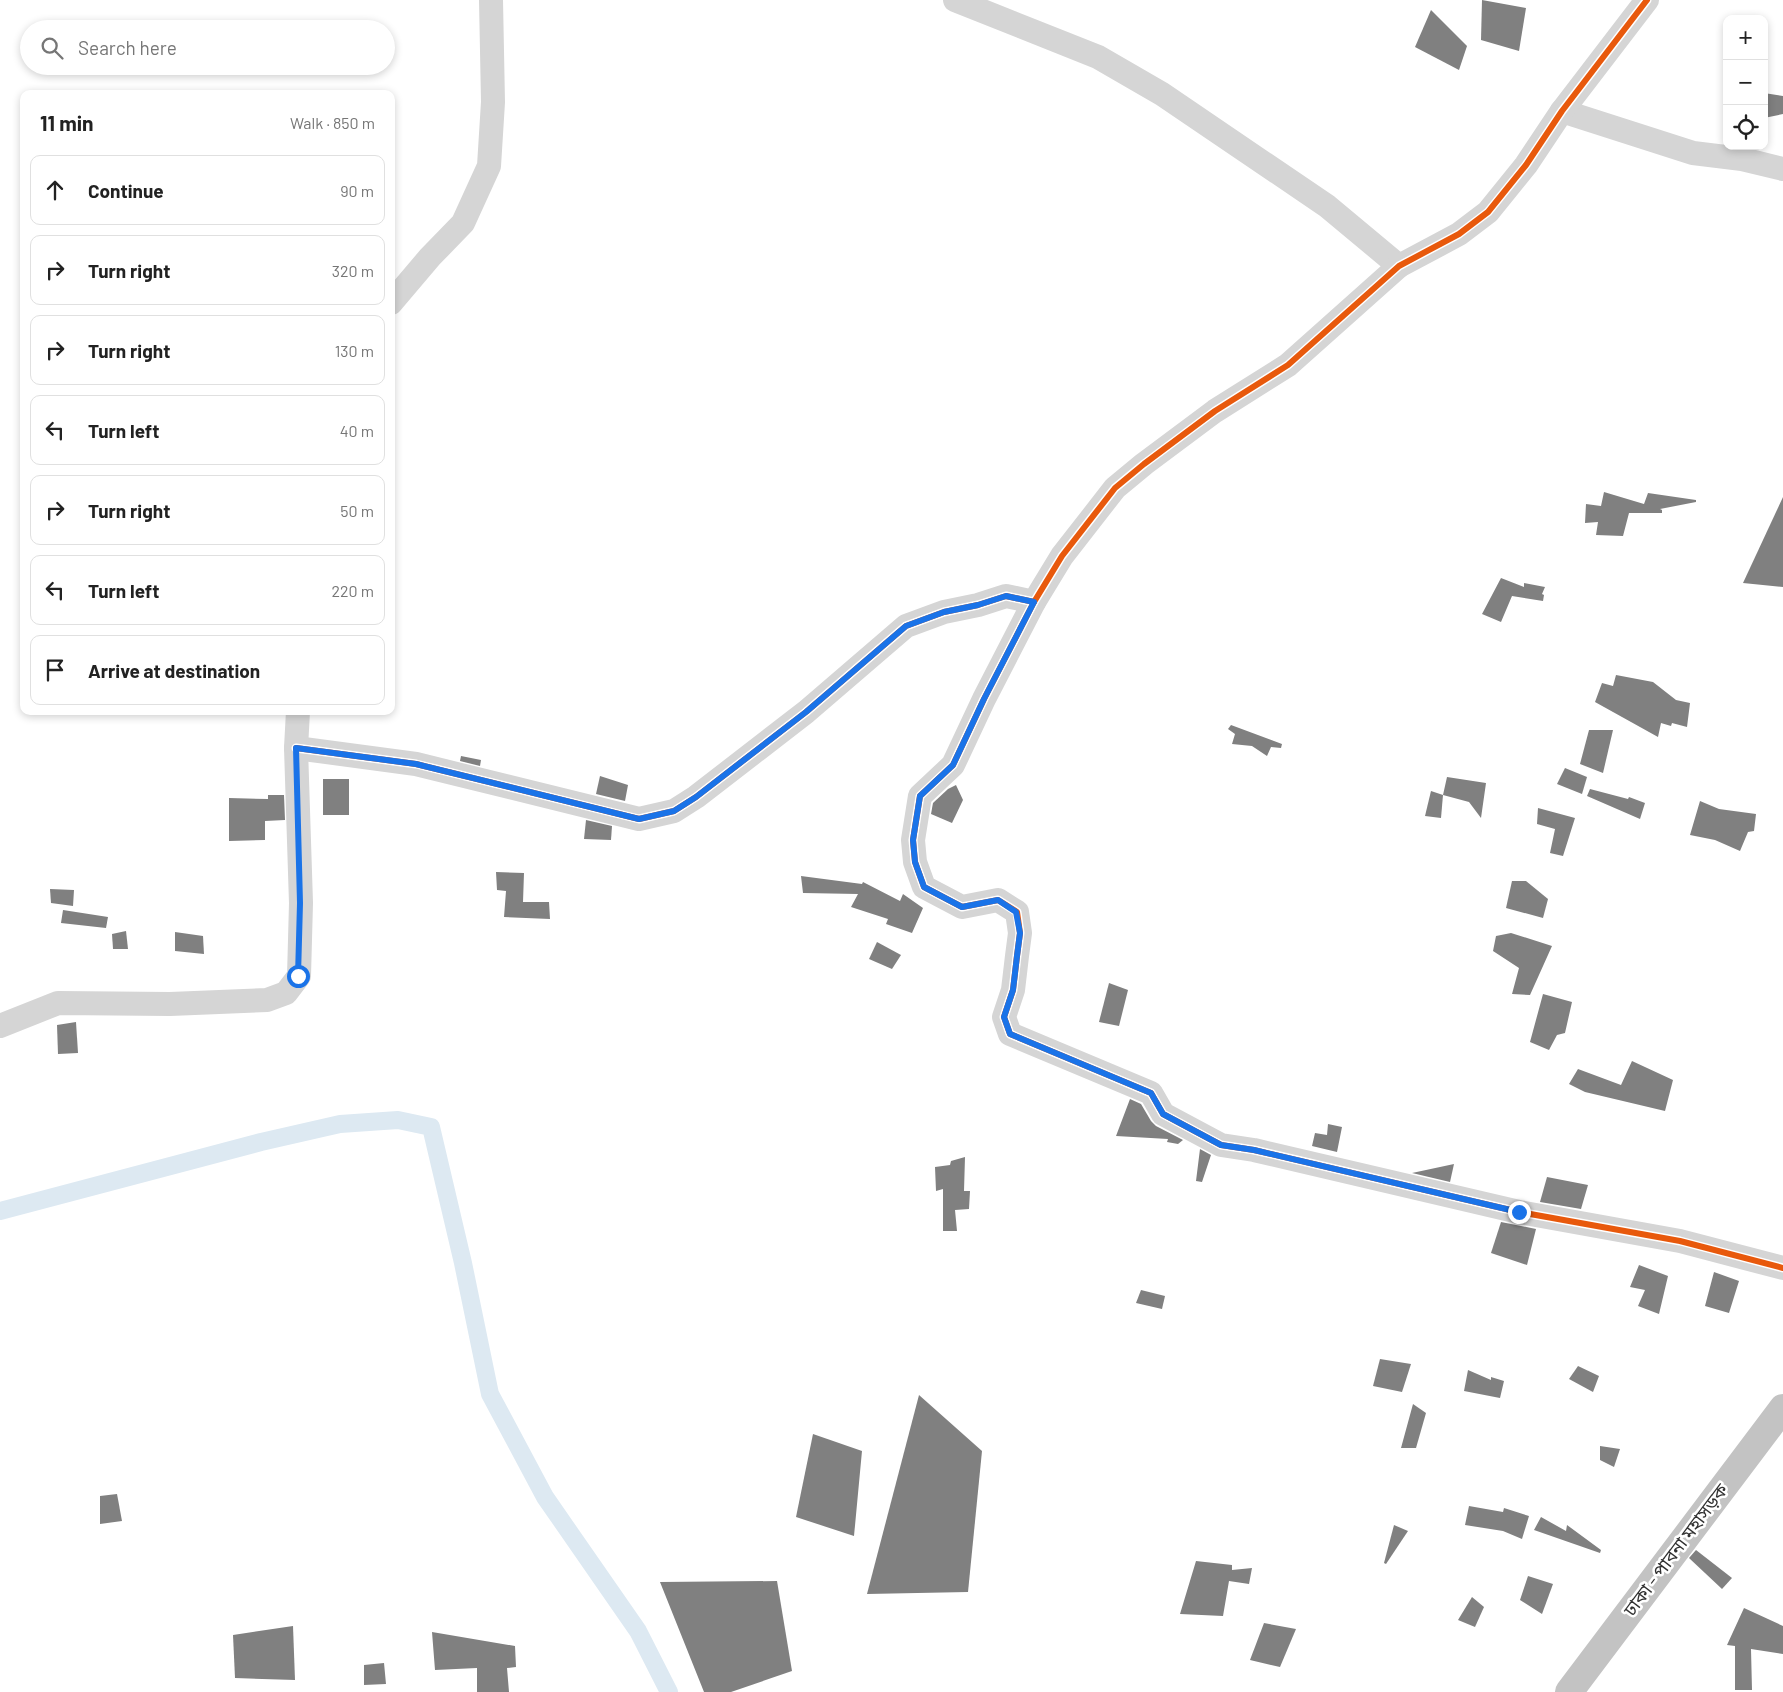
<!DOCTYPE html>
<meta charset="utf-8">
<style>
body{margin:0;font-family:Barlow,"Noto Sans Bengali",sans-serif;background:#f2f2f2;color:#222}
.controls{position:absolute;right:15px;top:15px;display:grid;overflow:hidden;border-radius:10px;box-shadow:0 2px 8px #0003}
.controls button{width:45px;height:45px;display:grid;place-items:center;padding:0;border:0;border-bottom:1px solid #e0e0e0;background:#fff;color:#222;font:25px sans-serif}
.stop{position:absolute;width:15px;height:15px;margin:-11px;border:4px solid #1a73e8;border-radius:50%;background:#fff}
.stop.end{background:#1a73e8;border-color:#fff;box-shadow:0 1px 5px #0008}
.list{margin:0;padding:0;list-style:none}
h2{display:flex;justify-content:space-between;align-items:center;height:65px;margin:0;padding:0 20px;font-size:21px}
h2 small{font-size:16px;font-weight:400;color:#767676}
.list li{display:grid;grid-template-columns:32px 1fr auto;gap:15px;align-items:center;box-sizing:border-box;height:70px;margin:0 10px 10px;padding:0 10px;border:1px solid #e0e0e0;border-radius:10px}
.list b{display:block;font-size:19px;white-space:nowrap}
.list em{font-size:16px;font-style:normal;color:#767676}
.icon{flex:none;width:28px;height:28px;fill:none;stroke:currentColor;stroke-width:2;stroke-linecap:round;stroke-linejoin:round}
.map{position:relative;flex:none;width:1783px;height:1692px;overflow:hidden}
.search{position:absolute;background:#fff;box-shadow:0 2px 8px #0003;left:20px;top:20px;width:375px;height:55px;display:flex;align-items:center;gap:12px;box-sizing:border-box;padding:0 18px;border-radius:28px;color:#767676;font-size:19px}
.panel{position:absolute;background:#fff;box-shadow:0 2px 8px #0003;left:20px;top:90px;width:375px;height:625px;border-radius:10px}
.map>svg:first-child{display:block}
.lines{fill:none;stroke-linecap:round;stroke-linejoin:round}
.canal{stroke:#dde9f2;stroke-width:18}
.building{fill:#808080}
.minor{stroke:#d5d5d5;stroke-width:24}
.highway{stroke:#c3c3c3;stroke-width:28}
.cycleway-casing{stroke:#fff;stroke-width:9}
.cycleway{stroke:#e8590c;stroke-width:6}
.route{stroke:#1a73e8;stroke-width:6}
.labels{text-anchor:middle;stroke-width:5;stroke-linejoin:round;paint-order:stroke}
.street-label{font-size:18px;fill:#313131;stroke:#fff}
</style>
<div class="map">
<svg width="1783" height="1692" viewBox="0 0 1783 1692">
<rect width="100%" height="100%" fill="#fff"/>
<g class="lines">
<path class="canal" d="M0,1211L261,1142L340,1124L398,1120L431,1127L463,1263L490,1394L545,1497L638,1631L669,1692"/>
</g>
<g class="building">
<path d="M1482,0L1526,8L1519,51L1481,40Z"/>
<path d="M1431,10L1467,46L1459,70L1415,47Z"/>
<path d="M1764,93L1783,96V114L1764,118Z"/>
<path d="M1604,492L1644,504L1648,493L1696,500V502L1660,509L1662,510V513H1629L1623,536L1596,535L1598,522L1585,523L1586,504L1601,506Z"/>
<path d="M1783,497V587L1743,583Z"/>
<path d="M1501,578L1524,587V583L1545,587L1542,594L1544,595L1543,601L1512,596L1501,622L1482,614Z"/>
<path d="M1616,675L1653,682L1676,700L1690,703L1687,727L1672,723L1671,726L1661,723L1658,737L1595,702L1602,683L1613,686Z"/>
<path d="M1231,725L1282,744L1281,748L1271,747L1267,756L1252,746L1232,744L1235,734L1228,729Z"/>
<path d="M1589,730H1613L1603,773L1580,764Z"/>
<path d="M461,756L481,760L480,766L460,761Z"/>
<path d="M1565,768L1587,777L1582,794L1557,784Z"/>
<path d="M600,776L628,785L625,801L596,794Z"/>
<path d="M1447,777L1486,783L1481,818L1469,802L1443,795Z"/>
<rect x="323" y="779" width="26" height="36"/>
<path d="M956,785L963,800L952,823L931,814L933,803L948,789Z"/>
<path d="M1590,789L1628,799L1629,797L1645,803L1640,819L1587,796Z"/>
<path d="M1431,791L1443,795L1441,818L1425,816Z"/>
<path d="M268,795H284L285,820L265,821V840L229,841V798L268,799Z"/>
<path d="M1700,801L1719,809L1756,814L1754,831L1748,832L1740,851L1715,840L1690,835Z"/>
<path d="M1538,808L1575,818L1563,856L1550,853L1555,829L1537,824Z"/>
<path d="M586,820L612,826L611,840L584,839Z"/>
<path d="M496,872L524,873L523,902H549L550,919L504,917L506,891L497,890Z"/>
<path d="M801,876L862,884L863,882L900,901L903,894L923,908L912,933L886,924L888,919L851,907L858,894L803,893Z"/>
<path d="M1512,881H1526L1548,899L1543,918L1506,908Z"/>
<path d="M50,889L74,890L73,906L51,903Z"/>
<path d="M63,910L108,917L106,928L61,923Z"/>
<path d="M126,931L128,949H113L112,934Z"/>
<path d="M175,932L203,936L204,954L175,951Z"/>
<path d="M1511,933L1552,946L1530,995L1512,994L1519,968L1493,951L1496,936Z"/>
<path d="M877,942L901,955L892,969L869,959Z"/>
<path d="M1109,983L1128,990L1119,1026L1099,1022Z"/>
<path d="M1543,994L1572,1002L1565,1033L1557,1035L1549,1050L1530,1042Z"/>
<path d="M76,1022L78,1053L58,1054L57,1025Z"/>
<path d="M1632,1061L1673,1080L1665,1111L1585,1092L1569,1084L1578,1069L1621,1085Z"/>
<path d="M1130,1099L1141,1104L1151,1121L1156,1126L1183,1140L1178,1144L1167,1142L1168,1139L1116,1136Z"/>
<path d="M1328,1124L1342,1127L1337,1152L1312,1146L1315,1133L1327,1135Z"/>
<path d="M1200,1149L1211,1155L1202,1182L1196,1181Z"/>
<path d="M965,1157L964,1191H970L969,1209L955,1210L957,1231H943V1189L936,1191L935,1167L950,1165L951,1161Z"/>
<path d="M1454,1164L1450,1182L1412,1173Z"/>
<path d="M1547,1177L1588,1185L1581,1209L1540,1202Z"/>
<path d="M1501,1222L1536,1229L1527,1265L1491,1253Z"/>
<path d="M1639,1265L1668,1276L1659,1314L1638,1306L1645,1290L1630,1287Z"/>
<path d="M1714,1272L1739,1281L1729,1313L1705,1306Z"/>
<path d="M1141,1290L1165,1296L1162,1309L1136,1303Z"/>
<path d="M1380,1359L1411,1364L1402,1392L1373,1386Z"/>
<path d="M1578,1366L1599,1376L1593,1392L1569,1379Z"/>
<path d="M1468,1370L1491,1380V1377L1504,1381L1500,1398L1464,1391Z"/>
<path d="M919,1395L982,1451L968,1592L867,1594Z"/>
<path d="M1413,1404L1426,1413L1416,1448H1401Z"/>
<path d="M813,1434L862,1451L854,1536L796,1517Z"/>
<path d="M1600,1446L1620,1449L1614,1467L1600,1460Z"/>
<path d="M117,1494L122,1521L100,1524V1496Z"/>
<path d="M1469,1506L1503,1512L1504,1508L1529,1516L1522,1539L1503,1531L1465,1525Z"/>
<path d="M1541,1517L1566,1531L1567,1525L1601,1550L1600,1553L1534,1530Z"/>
<path d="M1394,1525L1408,1531L1386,1564L1384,1563Z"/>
<path d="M1696,1550L1732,1578L1722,1589L1689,1558Z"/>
<path d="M1196,1561L1232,1565V1570L1252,1568L1249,1584L1229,1581L1223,1616L1180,1614Z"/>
<path d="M1528,1576L1553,1584L1542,1614L1520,1600Z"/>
<path d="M777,1581L792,1671L731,1692H704L660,1582Z"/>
<path d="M1472,1597L1484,1607L1475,1627L1458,1620Z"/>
<path d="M1744,1608L1783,1626V1654L1751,1649L1752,1690H1735V1646L1727,1645Z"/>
<path d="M1264,1623L1296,1629L1280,1667L1250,1660Z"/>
<path d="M293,1626L295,1680L235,1678L233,1635Z"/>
<path d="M432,1632L515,1646L516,1667L507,1668L509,1692H477V1668L435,1670Z"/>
<path d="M384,1663L386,1684L364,1685V1665Z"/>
</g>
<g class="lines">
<g class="minor">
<path d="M955,0L1098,57L1162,94L1327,206L1399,266"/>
<path d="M1562,111L1693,153L1742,159L1783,169"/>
<path d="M391,303L430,257L463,223L489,166L493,102L491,0"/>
<path d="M1034,602L984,699L953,765L920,796L913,840L915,862L924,887L962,907L998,900L1017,912L1020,933L1017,956L1013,990L1004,1017L1010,1034L1151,1093L1163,1114L1221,1145L1254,1150L1519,1212L1680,1241L1783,1268"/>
<path d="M296,748L416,764L639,819L674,811L696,797L806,712L906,626L944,612L978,605L1006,596L1034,602L1062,556L1115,488L1144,464L1215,411L1288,365L1399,266L1459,234L1488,212L1526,165L1562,111L1647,0"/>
<path d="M0,1026L58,1003L170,1004L267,1000L286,993L299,976L301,903L296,748L298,711"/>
</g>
<path class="highway" d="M1569,1692L1783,1408"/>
<defs>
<g id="cycleway">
<path d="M1034,602L984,699L953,765L920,796L913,840L915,862L924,887L962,907L998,900L1017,912L1020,933L1017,956L1013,990L1004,1017L1010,1034L1151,1093L1163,1114L1221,1145L1254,1150L1519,1212L1680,1241L1783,1268"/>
<path d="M296,748L416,764L639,819L674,811L696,797L806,712L906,626L944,612L978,605L1006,596L1034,602L1062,556L1115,488L1144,464L1215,411L1288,365L1399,266L1459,234L1488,212L1526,165L1562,111L1647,0"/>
</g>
</defs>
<use href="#cycleway" class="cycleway-casing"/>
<use href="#cycleway" class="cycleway"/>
</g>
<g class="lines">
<path class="route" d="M298,976L300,903L296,748L416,764L639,819L674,811L696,797L806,712L906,626L944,612L978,605L1006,596L1034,602L984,699L953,765L920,796L913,840L915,862L924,887L962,907L998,900L1016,912L1020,933L1017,956L1013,990L1004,1017L1010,1034L1151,1093L1163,1114L1221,1145L1254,1150L1519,1212"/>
</g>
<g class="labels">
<g class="street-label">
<text transform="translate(1676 1550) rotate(-53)" y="6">ঢাকা - পাবনা মহাসড়ক</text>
</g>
</g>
</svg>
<div class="controls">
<button>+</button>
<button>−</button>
<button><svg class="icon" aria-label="locate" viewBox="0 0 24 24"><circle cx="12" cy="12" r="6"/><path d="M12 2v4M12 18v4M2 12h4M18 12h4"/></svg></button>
</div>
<div class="stop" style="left:298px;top:976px"></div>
<div class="stop end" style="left:1519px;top:1212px"></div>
<div class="search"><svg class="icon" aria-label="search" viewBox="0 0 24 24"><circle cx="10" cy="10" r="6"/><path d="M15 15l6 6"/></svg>Search here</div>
<section class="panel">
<h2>11 min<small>Walk · 850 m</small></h2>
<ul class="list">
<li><svg class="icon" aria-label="ahead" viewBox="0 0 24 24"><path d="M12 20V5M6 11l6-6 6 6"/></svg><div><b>Continue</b></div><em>90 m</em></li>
<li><svg class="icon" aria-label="right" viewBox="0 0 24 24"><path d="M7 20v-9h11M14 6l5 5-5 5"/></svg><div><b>Turn right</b></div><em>320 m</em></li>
<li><svg class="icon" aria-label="right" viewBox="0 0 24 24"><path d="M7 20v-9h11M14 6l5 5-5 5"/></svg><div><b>Turn right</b></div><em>130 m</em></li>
<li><svg class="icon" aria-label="left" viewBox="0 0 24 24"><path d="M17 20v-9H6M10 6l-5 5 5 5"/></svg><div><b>Turn left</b></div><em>40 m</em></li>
<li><svg class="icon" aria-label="right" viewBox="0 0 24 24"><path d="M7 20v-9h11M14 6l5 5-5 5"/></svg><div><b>Turn right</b></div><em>50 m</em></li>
<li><svg class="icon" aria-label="left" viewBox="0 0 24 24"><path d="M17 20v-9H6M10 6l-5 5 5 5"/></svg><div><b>Turn left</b></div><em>220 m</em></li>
<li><svg class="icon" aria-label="arrive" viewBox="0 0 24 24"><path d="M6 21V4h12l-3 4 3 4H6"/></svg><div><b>Arrive at destination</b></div></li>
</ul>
</section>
</div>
